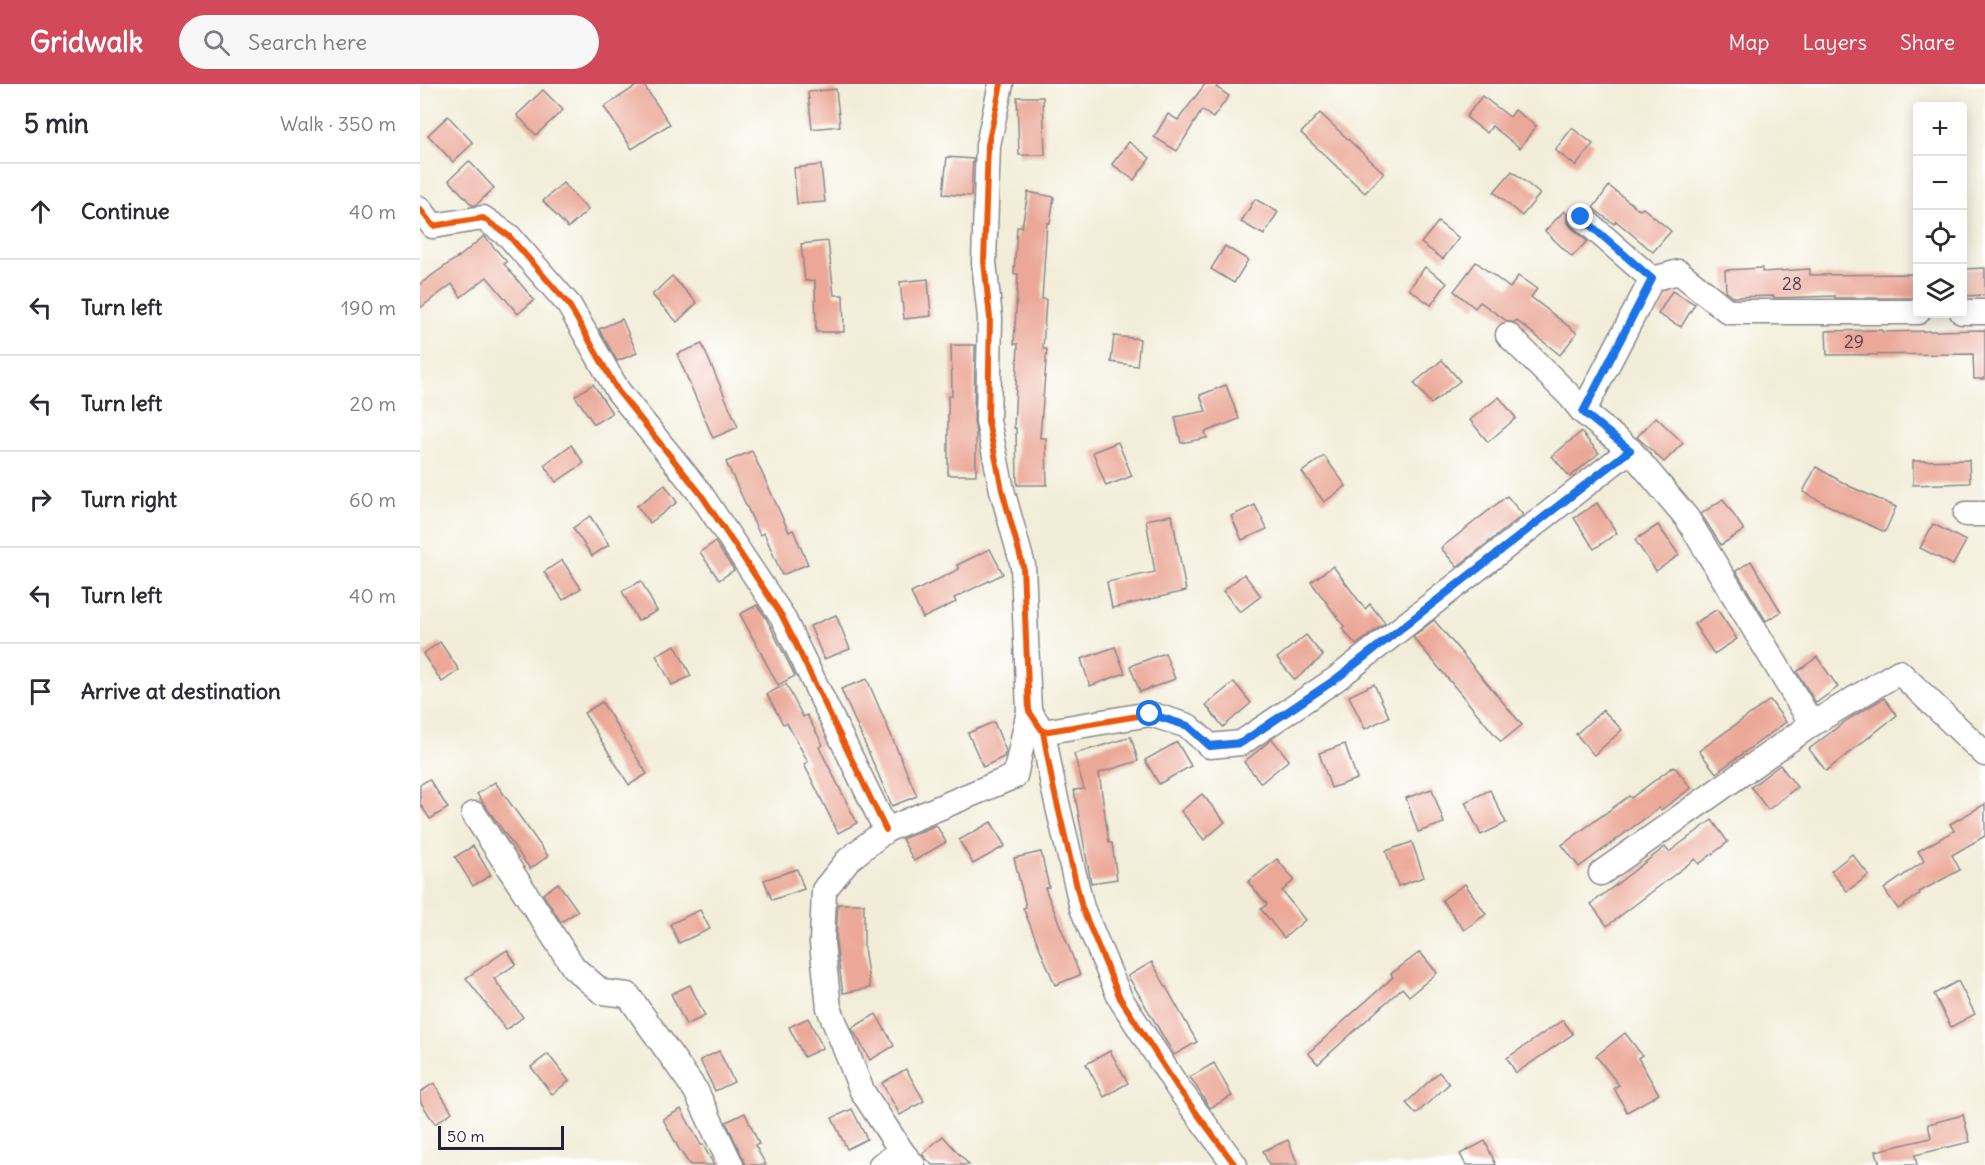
<!DOCTYPE html>
<meta charset="utf-8">
<style>
body{margin:0;font-family:Delius,sans-serif;background:#f7f7f7;color:#2b2b33}
.controls{position:absolute;right:18px;top:18px;display:grid;overflow:hidden;border-radius:6px;box-shadow:0 3px 15px #0003}
.controls button{width:54px;height:54px;display:grid;place-items:center;padding:0;border:0;border-bottom:2px solid #e1e1e2;background:#fff;color:#2b2b33;font:30px sans-serif}
.scale{position:absolute;left:18px;bottom:15px;width:126px;box-sizing:border-box;padding-left:6px;border:3px solid #22223b;border-top:0;font-size:16px;line-height:21px;white-space:nowrap;color:#22223b;-webkit-text-stroke:4px #fff;paint-order:stroke}
.stop{position:absolute;width:18px;height:18px;margin:-14px;border:4px solid #1a73e8;border-radius:50%;background:#fff}
.stop.end{background:#1a73e8;border-color:#fff;box-shadow:0 2px 6px #0008}
.list{margin:0;padding:0;list-style:none}
h2{display:flex;justify-content:space-between;align-items:center;height:78px;margin:0;padding:0 24px;font-size:26px}
h2 small{font-size:20px;font-weight:400;color:#7c7c81}
.list li{display:grid;grid-template-columns:39px 1fr auto;gap:18px;align-items:center;box-sizing:border-box;height:96px;padding:0 24px;border-top:2px solid #e1e1e2}
.list b{display:block;font-size:22px;white-space:nowrap}
.list em{font-size:20px;font-style:normal;color:#7c7c81}
.icon{flex:none;width:33px;height:33px;fill:none;stroke:currentColor;stroke-width:2;stroke-linecap:round;stroke-linejoin:round}
.map{position:relative;flex:none;width:1565px;height:1081px;overflow:hidden}
header{display:flex;align-items:center;gap:36px;box-sizing:border-box;height:84px;padding:0 30px;background:#d1495b;color:#fff}
header strong{font-size:28px}
nav{display:flex;gap:33px;margin-inline-start:auto;font-size:21px}
.search{width:420px;height:54px;background:#f7f7f7;display:flex;align-items:center;gap:15px;box-sizing:border-box;padding:0 21px;border-radius:33px;color:#7c7c81;font-size:22px}
main{display:flex}
aside{flex:1;background:#fff}
.map>svg:first-child{display:block}
.building{fill:#eba797}
.lines{fill:none;stroke-linecap:round;stroke-linejoin:round}
.minor-casing{stroke:#8a888a;stroke-width:27}
.minor{stroke:#fff;stroke-width:24}
.cycleway-casing{stroke:#fff;stroke-width:10}
.cycleway{stroke:#e8590c;stroke-width:6}
.route{stroke:#1a73e8;stroke-width:8}
.labels{text-anchor:middle;stroke-width:5;stroke-linejoin:round;paint-order:stroke}
.number-label{font-size:18px;fill:#544352}
</style>
<header>
<strong>Gridwalk</strong>
<div class="search"><svg class="icon" aria-label="search" viewBox="0 0 24 24"><circle cx="10" cy="10" r="6"/><path d="M15 15l6 6"/></svg>Search here</div>
<nav><a>Map</a><a>Layers</a><a>Share</a></nav>
</header>
<main>
<aside>
<h2>5 min<small>Walk · 350 m</small></h2>
<ul class="list">
<li><svg class="icon" aria-label="ahead" viewBox="0 0 24 24"><path d="M12 20V5M6 11l6-6 6 6"/></svg><div><b>Continue</b></div><em>40 m</em></li>
<li><svg class="icon" aria-label="left" viewBox="0 0 24 24"><path d="M17 20v-9H6M10 6l-5 5 5 5"/></svg><div><b>Turn left</b></div><em>190 m</em></li>
<li><svg class="icon" aria-label="left" viewBox="0 0 24 24"><path d="M17 20v-9H6M10 6l-5 5 5 5"/></svg><div><b>Turn left</b></div><em>20 m</em></li>
<li><svg class="icon" aria-label="right" viewBox="0 0 24 24"><path d="M7 20v-9h11M14 6l5 5-5 5"/></svg><div><b>Turn right</b></div><em>60 m</em></li>
<li><svg class="icon" aria-label="left" viewBox="0 0 24 24"><path d="M17 20v-9H6M10 6l-5 5 5 5"/></svg><div><b>Turn left</b></div><em>40 m</em></li>
<li><svg class="icon" aria-label="arrive" viewBox="0 0 24 24"><path d="M6 21V4h12l-3 4 3 4H6"/></svg><div><b>Arrive at destination</b></div></li>
</ul>
</aside>
<div class="map">
<svg width="1565" height="1081" viewBox="0 0 1565 1081">
<rect width="100%" height="100%" fill="#fff"/>
<filter id="ink" filterUnits="userSpaceOnUse"><feTurbulence type="fractalNoise" baseFrequency=".0167" numOctaves="2"/><feDisplacementMap in="SourceGraphic" scale="12" xChannelSelector="R" yChannelSelector="G"/><feConvolveMatrix kernelMatrix="1 2 1 2 8 2 1 2 1" color-interpolation-filters="sRGB"/></filter>
<filter id="wash" filterUnits="userSpaceOnUse"><feTurbulence type="fractalNoise" baseFrequency=".008" numOctaves="4" result="noise"/><feDisplacementMap in="SourceGraphic" scale="24" xChannelSelector="R" yChannelSelector="G"/><feGaussianBlur stdDeviation="1.35" result="paint"/><feColorMatrix in="noise" values="0 0 0 0 0 0 0 0 0 0 0 0 0 0 0 0 0 1.4 0 .05"/><feComposite in="paint" operator="in"/></filter>
<g filter="url(#wash)">
<rect width="100%" height="100%" fill="#f2edd8"/>
<g id="blocks">
<g class="building">
<path d="M219,0H223L250,40L212,65L184,23Z"/>
<path d="M785,0H798L796,3L809,12L793,34L782,26L757,67L734,53L748,30L758,36Z"/>
<path d="M416,5L420,42L392,45L388,8Z"/>
<path d="M123,6L143,26L116,51L97,31Z"/>
<path d="M1062,12L1090,33L1095,26L1116,42L1100,64L1072,42L1067,49L1046,33Z"/>
<path d="M597,13H623L625,71H599Z"/>
<path d="M900,29L964,89L945,109L881,49Z"/>
<path d="M28,32L53,59L33,78L8,51Z"/>
<path d="M1152,44L1173,60L1156,82L1135,66Z"/>
<path d="M709,58L730,74L714,96L692,80Z"/>
<path d="M527,73L553,75L551,112L523,110Z"/>
<path d="M49,77L74,104L56,121H52L29,96Z"/>
<path d="M401,81L405,118L377,120L374,84Z"/>
<path d="M1092,87L1120,110L1102,132L1074,108Z"/>
<path d="M143,99L168,126L148,144L123,117Z"/>
<path d="M1189,102L1220,126L1223,124L1251,147L1233,168L1196,137L1194,140L1173,124Z"/>
<path d="M608,108L634,113L630,139H627L622,215H626L623,265H627L620,354H626L627,401H597L596,344H594L598,260H594L598,190H594L597,143H602Z"/>
<path d="M835,115L858,128L844,151L821,138Z"/>
<path d="M1144,127L1147,130V137L1151,143L1167,157L1152,173L1125,147Z"/>
<path d="M1018,138L1039,154L1023,175L1001,159Z"/>
<path d="M64,152L87,178L84,180L114,216L98,230L67,193L41,213L32,200L0,224V200L38,173V174Z"/>
<path d="M408,157L414,211H423L424,248H396L395,196L385,197L381,160Z"/>
<path d="M805,162L828,176L814,199L791,185Z"/>
<path d="M1056,178L1090,204L1098,192L1117,205L1111,213L1157,249L1140,271L1096,236L1094,239L1087,237L1060,218L1055,224L1034,207Z"/>
<path d="M1005,183L1027,199L1011,221L989,205Z"/>
<path d="M1342,184V188L1390,185V191L1497,190V214H1415V212L1354,214V212L1313,213L1306,207L1305,186Z"/>
<path d="M1565,184V211L1542,212V185Z"/>
<path d="M252,192L277,219L257,238L232,211Z"/>
<path d="M508,195L511,232L484,235L480,198Z"/>
<path d="M1252,207L1275,220L1261,243L1238,230Z"/>
<path d="M202,235L217,269L197,277L179,245Z"/>
<path d="M1462,246V248L1565,246V295H1554L1553,270L1407,271L1406,247Z"/>
<path d="M694,252L720,255L717,282L691,278Z"/>
<path d="M282,260L318,343L293,354L257,270Z"/>
<path d="M531,261H555L554,337L556,349V391H528V312H532Z"/>
<path d="M1022,276L1040,297L1011,320L994,299Z"/>
<path d="M173,300L192,329L174,340L155,312Z"/>
<path d="M806,301L819,335L785,348L787,354L761,359L755,333L786,327L780,311Z"/>
<path d="M1079,313L1096,334L1068,358L1050,336Z"/>
<path d="M1236,333L1263,359L1244,378L1217,353Z"/>
<path d="M1161,348L1179,369L1150,393L1132,372Z"/>
<path d="M698,358L712,392L686,402L673,368Z"/>
<path d="M151,361L164,379L136,398L124,381Z"/>
<path d="M332,367L369,448L373,446L388,480L362,491L344,449L340,451L306,378Z"/>
<path d="M904,372L926,402L904,418L882,388Z"/>
<path d="M1549,376L1550,399L1493,401V377Z"/>
<path d="M1396,383L1429,402L1476,423L1465,448L1423,429L1383,408Z"/>
<path d="M245,401L257,418L230,439L217,422Z"/>
<path d="M1087,412L1103,431L1037,483L1021,464Z"/>
<path d="M1303,415L1324,446L1301,461L1281,430Z"/>
<path d="M1177,419L1197,449L1174,465L1154,434Z"/>
<path d="M835,421L847,445L822,456L811,432Z"/>
<path d="M752,431L766,507L692,524L687,498L735,488L726,436Z"/>
<path d="M170,432L189,461L172,472L153,444Z"/>
<path d="M1513,440L1546,457L1533,481L1500,464Z"/>
<path d="M1238,441L1259,471L1236,487L1215,456Z"/>
<path d="M295,458L314,486L299,496L280,468Z"/>
<path d="M570,465L583,490L534,514L536,518L503,534L491,509L539,485L537,481Z"/>
<path d="M142,476L161,504L143,516L124,488Z"/>
<path d="M1331,477L1361,528L1346,537L1316,487Z"/>
<path d="M913,482L945,525L950,520L965,539L936,561L922,544L924,542L891,498Z"/>
<path d="M824,490L841,512L820,528L803,507Z"/>
<path d="M221,497L237,527L218,537L202,507Z"/>
<path d="M337,521L346,534L375,592L358,601L320,530Z"/>
<path d="M1297,525L1317,555L1294,570L1274,540Z"/>
<path d="M416,531L430,565L404,575L390,542Z"/>
<path d="M1014,536L1102,641L1081,658L993,553Z"/>
<path d="M886,551L903,572L875,596L857,574Z"/>
<path d="M20,558L39,586L22,598L3,570Z"/>
<path d="M255,561L271,592L252,601L236,571Z"/>
<path d="M695,563L705,589L670,602L661,575Z"/>
<path d="M745,569L755,595L720,608L710,582Z"/>
<path d="M1397,573L1418,603L1396,619L1377,588Z"/>
<path d="M447,595L497,712L472,722L421,605Z"/>
<path d="M814,598L831,619L803,643L786,621Z"/>
<path d="M366,600L383,633L387,631L403,661L399,663L437,739L418,749L384,680L388,678L367,639L363,640L347,610Z"/>
<path d="M954,600L969,633L945,645L929,612Z"/>
<path d="M1464,614L1477,631L1406,687L1389,665L1427,636Z"/>
<path d="M1350,616L1366,638L1296,689L1279,667Z"/>
<path d="M182,618L227,690L209,701L164,629Z"/>
<path d="M1183,626L1202,646L1174,671L1156,650Z"/>
<path d="M574,638L586,667L584,673L563,683L548,649Z"/>
<path d="M711,653L718,677L679,689L689,759H692L697,795L671,799L654,706L664,705L654,670Z"/>
<path d="M852,655L869,676L841,699L824,678Z"/>
<path d="M757,658L771,682L739,700L725,676Z"/>
<path d="M925,660L937,695L911,704L899,669Z"/>
<path d="M1360,681L1377,703L1348,726L1331,703Z"/>
<path d="M1254,682L1271,704L1241,726L1239,724L1159,783L1142,761L1209,712L1211,714Z"/>
<path d="M9,695L28,724L10,735L0,720V701Z"/>
<path d="M75,698L128,772L110,785L57,710Z"/>
<path d="M1012,705L1024,739L998,748L986,714Z"/>
<path d="M1070,706L1086,739L1061,751L1045,718Z"/>
<path d="M782,710L805,738L784,756L761,727Z"/>
<path d="M1565,720V752L1532,771L1540,786L1499,808L1500,810L1478,825L1464,805L1504,777L1498,767L1534,747L1530,740Z"/>
<path d="M1292,736L1308,758L1279,780L1275,775L1187,842L1171,820L1245,763L1249,768Z"/>
<path d="M571,738L585,762L553,780L539,756Z"/>
<path d="M516,741L526,758L494,777L482,755Z"/>
<path d="M992,758L1004,793L978,802L966,767Z"/>
<path d="M53,762L71,791L53,802L35,773Z"/>
<path d="M621,768L629,803L625,804L660,891L635,901L603,824L606,823L594,774Z"/>
<path d="M1432,770L1449,791L1427,807L1411,787Z"/>
<path d="M857,775L874,796L862,807L885,836L864,854L841,825L847,820L828,798Z"/>
<path d="M377,785L384,805L352,816L344,796Z"/>
<path d="M138,799L158,827L141,838L123,810Z"/>
<path d="M1045,800L1066,830L1044,846L1022,816Z"/>
<path d="M418,820H444V864L450,904L423,909L416,859Z"/>
<path d="M280,826L290,845L259,859L250,840Z"/>
<path d="M87,866L96,880L74,895L103,933L86,946L46,894Z"/>
<path d="M1000,868L1017,889L989,912L982,904L898,980L888,969L973,893L971,890Z"/>
<path d="M732,878L777,958L754,971L708,892Z"/>
<path d="M1538,897L1555,930L1531,943L1514,910Z"/>
<path d="M270,901L285,932L266,941L251,910Z"/>
<path d="M456,930L474,962L450,976L432,944Z"/>
<path d="M388,934L403,964L384,973L369,943Z"/>
<path d="M1143,936L1153,950L1096,989L1087,974Z"/>
<path d="M1205,949L1222,971L1218,974L1239,1010L1207,1028L1194,1004L1199,1001L1176,972Z"/>
<path d="M299,967L314,998L295,1007L280,976Z"/>
<path d="M690,967L708,999L684,1013L666,980Z"/>
<path d="M128,970L149,997L132,1010L111,983Z"/>
<path d="M794,979L812,1012L790,1024L770,993Z"/>
<path d="M486,985L504,1017L480,1031L462,999Z"/>
<path d="M1019,988L1029,1000L996,1030L986,1019Z"/>
<path d="M14,999L32,1028L15,1040L0,1017V1008Z"/>
<path d="M261,1025L281,1061H283L294,1081H270L259,1065L243,1035Z"/>
<path d="M432,1025L447,1055L427,1065L412,1034Z"/>
<path d="M325,1029L339,1060L335,1061L346,1081H326L306,1038Z"/>
<path d="M1543,1031L1550,1058L1495,1071L1497,1081H1460L1456,1067L1511,1054L1508,1040Z"/>
<path d="M523,1052L549,1081H512L502,1070Z"/>
<path d="M868,1056L878,1081H849L843,1067Z"/>
<path d="M1065,1057L1076,1081H1046L1040,1070Z"/>
</g>
</g>
</g>
<g filter="url(#ink)">
<use href="#blocks" fill-opacity="0" stroke="#8a888a" stroke-width="1.5"/>
<g class="lines">
<defs>
<g id="minor">
<path d="M581,0L568,61L564,178L570,234L568,337L582,406L603,482L609,627L623,648L633,702L662,824L700,914L758,1004L815,1081"/>
<path d="M0,125L13,142L63,134L89,152L149,221L198,307L280,409L362,532L466,746"/>
<path d="M1161,133L1232,195L1259,188L1309,228H1498"/>
<path d="M1542,228H1565"/>
<path d="M1088,251L1150,312L1163,328L1210,366L1267,434L1392,640"/>
<path d="M1163,328L1232,195"/>
<path d="M1546,430H1565"/>
<path d="M623,648L730,630L768,642L790,662L821,659L916,595L1210,366"/>
<path d="M54,730L154,884L182,908L208,911L276,1007L311,1081"/>
<path d="M1181,789L1392,640L1479,588L1565,670"/>
<path d="M461,1081L482,1068"/>
<path d="M493,1081L482,1068L442,1007L409,924L402,859L404,806L428,776L466,746L595,692L609,627"/>
</g>
</defs>
<use href="#minor" class="minor-casing"/>
<use href="#minor" class="minor"/>
<defs>
<g id="cycleway">
<path d="M581,0L568,61L564,178L570,234L568,337L582,406L603,482L609,627L623,648L633,702L662,824L700,914L758,1004L815,1081"/>
<path d="M0,125L13,142L63,134L89,152L149,221L198,307L280,409L362,532L466,746"/>
<path d="M623,648L730,630L768,642L790,662L821,659L916,595L1210,366"/>
</g>
</defs>
<use href="#cycleway" class="cycleway-casing"/>
<use href="#cycleway" class="cycleway"/>
</g>
</g>
<g class="lines" filter="url(#ink)">
<path class="route" d="M730,630L768,642L790,662L821,659L916,595L1210,366L1163,328L1232,195L1161,133"/>
</g>
<g class="labels">
<g class="number-label">
<text x="1372" y="206">28</text>
<text x="1434" y="264">29</text>
</g>
</g>
</svg>
<div class="controls">
<button>+</button>
<button>−</button>
<button><svg class="icon" aria-label="locate" viewBox="0 0 24 24"><circle cx="12" cy="12" r="6"/><path d="M12 2v4M12 18v4M2 12h4M18 12h4"/></svg></button>
<button><svg class="icon" aria-label="layers" viewBox="0 0 24 24"><path d="M12 4l9 5-9 5-9-5zM3 14l9 5 9-5"/></svg></button>
</div>
<div class="scale">50 m</div>
<div class="stop" style="left:730px;top:630px"></div>
<div class="stop end" style="left:1161px;top:133px"></div>
</div>
</main>
